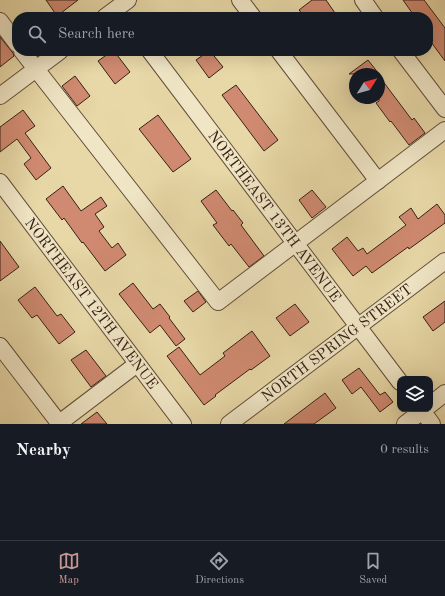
<!DOCTYPE html>
<style>
body{margin:0;font-family:"Old Standard TT",serif;background:#242831;color:#f1f3f6}
.controls{position:absolute;right:12px;bottom:12px;display:grid;overflow:hidden;border-radius:8px;box-shadow:0 4px 16px #0002}
.controls button{width:36px;height:36px;display:grid;place-items:center;padding:0;border:0;border-bottom:1px solid #363941;background:#171b24;color:#f1f3f6;font:20px sans-serif}
.compass{position:absolute;left:349px;top:68px;width:36px;height:36px;border-radius:50%;background:#171b24;box-shadow:0 4px 16px #0002;rotate:53deg}
.list{margin:0;padding:0;list-style:none}
h2{display:flex;justify-content:space-between;align-items:center;height:52px;margin:0;padding:0 16px;font-size:17px}
h2 small{font-size:13px;font-weight:400;color:#9ea1a6}
.icon{flex:none;width:22px;height:22px;fill:none;stroke:currentColor;stroke-width:2;stroke-linecap:round;stroke-linejoin:round}
.map{position:relative;flex:none;width:445px;height:424px;overflow:hidden}
.search{position:absolute;background:#171b24;box-shadow:0 4px 16px #0002;left:12px;right:12px;top:12px;height:44px;display:flex;align-items:center;gap:10px;box-sizing:border-box;padding:0 14px;border-radius:16px;color:#9ea1a6;font-size:15px}
.sheet{height:116px;background:#171b24}
nav{display:flex;justify-content:space-around;align-items:center;box-sizing:border-box;height:56px;border-top:1px solid #363941;background:#171b24;font-size:11px;color:#9ea1a6}
nav a{display:grid;justify-items:center;gap:2px}
nav .on{color:#c59692}
.map>svg:first-child{display:block}
.building{fill:#d08a71;stroke:#362115}
.lines{fill:none;stroke-linecap:round;stroke-linejoin:round}
.minor-casing{stroke:#624f3a;stroke-width:18}
.minor{stroke:#f0e6c6;stroke-width:16}
.labels{text-anchor:middle;stroke-width:3;stroke-linejoin:round;paint-order:stroke}
.street-label{font-size:15px;fill:#362115;stroke:#f0e6c6}
</style>
<div class="map">
<svg width="445" height="424" viewBox="0 0 445 424">
<rect width="100%" height="100%" fill="#e8d8a7"/>
<filter id="stains"><feTurbulence type="fractalNoise" baseFrequency=".005" numOctaves="4"/><feColorMatrix values="0 0 0 0 .2 0 0 0 0 .09 0 0 0 0 .02 0 0 0 .5 -.17"/></filter>
<radialGradient id="worn" r=".72"><stop offset=".6" stop-color="#630" stop-opacity="0"/><stop offset="1" stop-color="#630" stop-opacity=".3"/></radialGradient>
<g class="building">
<path d="M46,0H78L57,16Z"/>
<path d="M312,0H326L335,13L330,17H305L299,10Z"/>
<path d="M403,0H424L445,28V61L428,38V17H415Z"/>
<path d="M0,37L13,53L14,56L0,67Z"/>
<path d="M112,51H114L130,72L115,84L98,61Z"/>
<path d="M209,51H210L223,67L209,78L196,60Z"/>
<path d="M368,60L379,74H349Z"/>
<path d="M75,76L90,96L77,106L62,86Z"/>
<path d="M379,76L412,120L414,118L425,133L409,145L391,121L390,122L376,103L379,101Z"/>
<path d="M236,85L278,140L264,151L222,95Z"/>
<path d="M23,110L35,126L25,133L51,168L36,180L24,164L31,158L17,139L0,152V127Z"/>
<path d="M158,115L191,159L173,172L139,129Z"/>
<path d="M63,186L81,211L101,197L107,206L95,214L104,227L99,231L112,248L118,243L126,255L105,271L83,242L82,243L64,218L62,220L46,199Z"/>
<path d="M216,190L232,211L233,210L243,223L241,225L264,256L249,267L231,244L229,246L213,225L217,223L201,201Z"/>
<path d="M312,190L326,207L312,218L299,200Z"/>
<path d="M437,204L445,215V223L409,249L408,247L372,273L366,266L353,276L332,249L347,237L358,251L363,248L367,254L406,225L399,217L411,208L418,219Z"/>
<path d="M0,241L19,267L0,281Z"/>
<path d="M133,283L153,309L160,304L170,317L169,318L185,339L176,346L160,325L150,333L119,294Z"/>
<path d="M35,287L57,316L61,314L75,332L59,344L37,315L32,318L18,300Z"/>
<path d="M198,291L206,302L193,312L184,301Z"/>
<path d="M445,301V322L433,331L423,317Z"/>
<path d="M295,304L309,322L290,336L276,318Z"/>
<path d="M252,331L270,356L251,370L250,369L215,395L216,396L204,405L167,356L179,347L200,375L225,356L223,353Z"/>
<path d="M86,350L106,376L91,387L71,360Z"/>
<path d="M359,368L380,395L385,392L393,402L380,412L361,387L352,394L342,380Z"/>
<path d="M325,393L336,408L314,424H284Z"/>
<path d="M97,412L107,424H81Z"/>
</g>
<g class="lines">
<defs>
<g id="minor">
<path d="M240,0L253,17"/>
<path d="M363,0L375,17"/>
<path d="M105,17L128,0"/>
<path d="M0,21L17,44"/>
<path d="M22,51L218,302L445,130"/>
<path id="s1" d="M150,51L400,382"/>
<path d="M279,51L378,181"/>
<path d="M401,51L445,109"/>
<path d="M0,96L60,51"/>
<path id="s2" d="M0,182L183,424"/>
<path d="M0,346L59,423"/>
<path d="M430,405L445,393"/>
<path d="M421,409L432,424"/>
<path d="M58,424L137,364"/>
<path id="s3" d="M229,424L445,261"/>
<path d="M405,424L425,409"/>
</g>
</defs>
<use href="#minor" class="minor-casing"/>
<use href="#minor" class="minor"/>
</g>
<g class="labels">
<g class="street-label">
<text dy="5" stroke="none"><textPath href="#s1" startOffset="207">NORTHEAST 13TH AVENUE</textPath></text>
<text dy="5" stroke="none"><textPath href="#s2" startOffset="152">NORTHEAST 12TH AVENUE</textPath></text>
<text dy="5" stroke="none"><textPath href="#s3" startOffset="135">NORTH SPRING STREET</textPath></text>
</g>
</g>
<rect width="100%" height="100%" filter="url(#stains)"/>
<rect width="100%" height="100%" fill="url(#worn)"/>
</svg>
<div class="controls">
<button><svg class="icon" aria-label="layers" viewBox="0 0 24 24"><path d="M12 4l9 5-9 5-9-5zM3 14l9 5 9-5"/></svg></button>
</div>
<svg class="compass" viewBox="-18 -18 36 36"><path d="M0-13l5 13h-10z" fill="#e53935"/><path d="M0 13l5-13h-10z" fill="#9ea1a6"/></svg>
<div class="search"><svg class="icon" aria-label="search" viewBox="0 0 24 24"><circle cx="10" cy="10" r="6"/><path d="M15 15l6 6"/></svg>Search here</div>
</div>
<section class="sheet">
<h2>Nearby<small>0 results</small></h2>
<ul class="list">
</ul>
</section>
<nav>
<a class="on"><svg class="icon" aria-label="map" viewBox="0 0 24 24"><path d="M3 6l6-2 6 2 6-2v14l-6 2-6-2-6 2zM9 4v14M15 6v14"/></svg>Map</a>
<a><svg class="icon" aria-label="directions" viewBox="0 0 24 24"><path d="M12 3l9 9-9 9-9-9zM9 14v-3h6M13 9l2 2-2 2"/></svg>Directions</a>
<a><svg class="icon" aria-label="saved" viewBox="0 0 24 24"><path d="M7 4h10v16l-5-4-5 4z"/></svg>Saved</a>
</nav>
